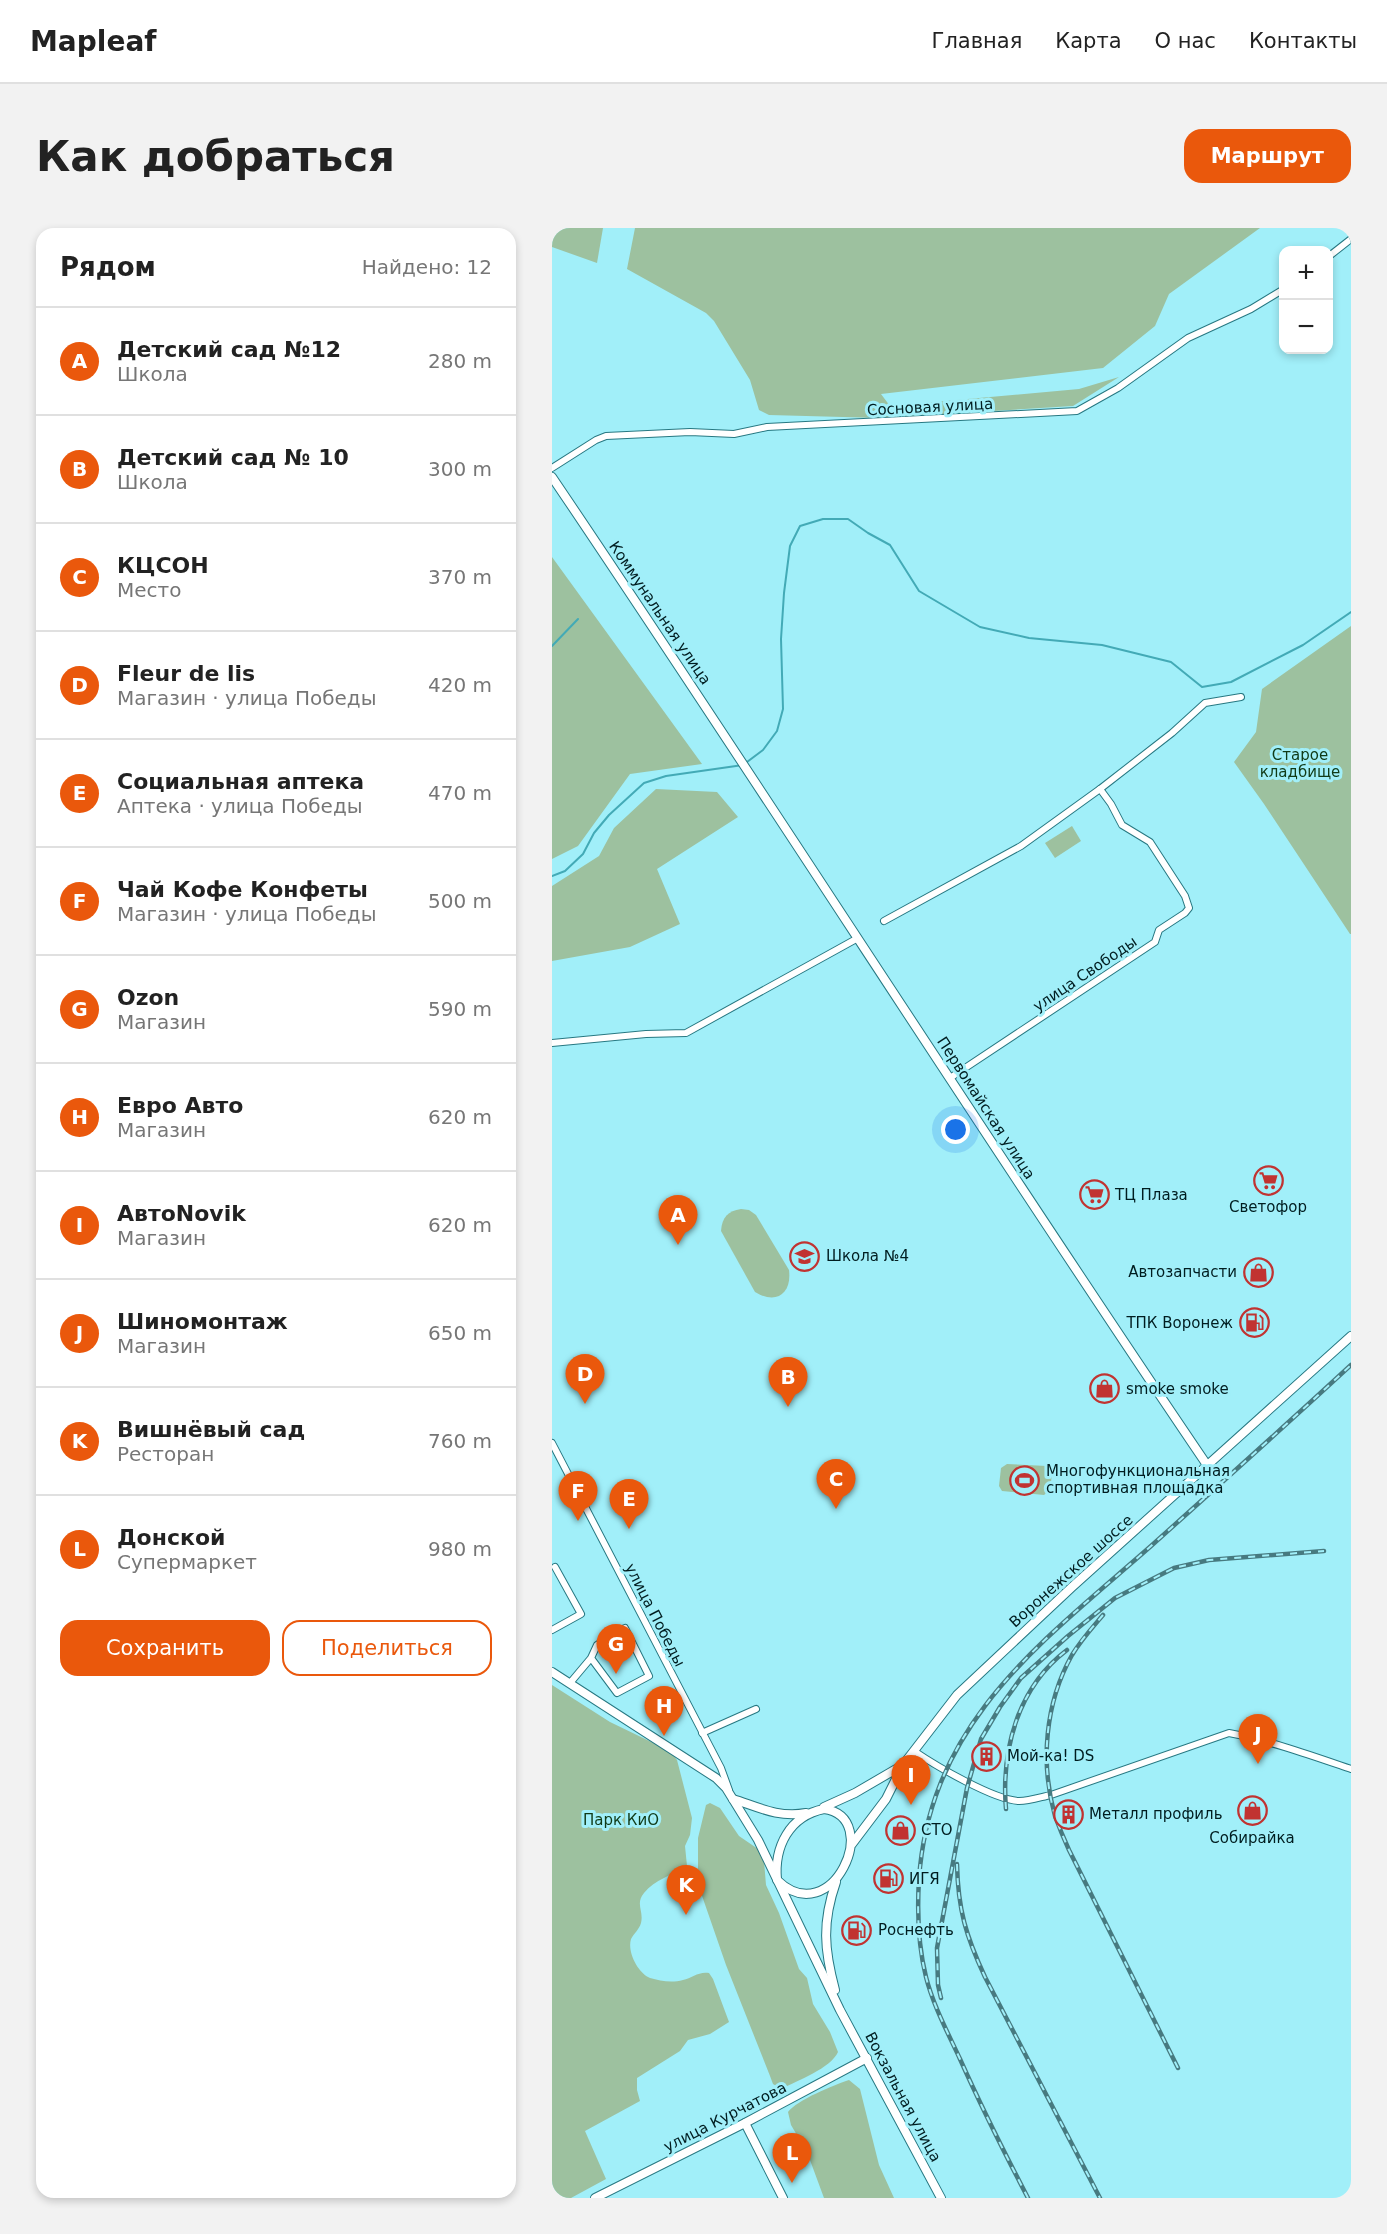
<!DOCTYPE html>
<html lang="ru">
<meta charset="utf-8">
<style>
body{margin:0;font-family:"DejaVu Sans",sans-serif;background:#f2f2f2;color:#222}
.controls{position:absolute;right:18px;top:18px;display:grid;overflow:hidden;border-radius:12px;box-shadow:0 3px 9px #0003}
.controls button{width:54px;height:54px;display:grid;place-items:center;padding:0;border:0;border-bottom:2px solid #e0e0e0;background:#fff;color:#222;font:30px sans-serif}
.you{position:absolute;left:404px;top:902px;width:21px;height:21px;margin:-15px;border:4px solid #fff;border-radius:50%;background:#1a73e8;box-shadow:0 0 0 9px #1a73e833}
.badge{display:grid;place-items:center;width:39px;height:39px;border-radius:50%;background:#ea580c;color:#fff;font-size:20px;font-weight:700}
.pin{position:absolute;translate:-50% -50px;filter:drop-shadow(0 2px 3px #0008)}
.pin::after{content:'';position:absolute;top:32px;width:21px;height:18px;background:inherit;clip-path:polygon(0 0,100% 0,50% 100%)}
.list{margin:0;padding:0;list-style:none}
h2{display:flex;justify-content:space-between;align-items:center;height:78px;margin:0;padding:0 24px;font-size:26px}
h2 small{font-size:20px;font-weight:400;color:#767676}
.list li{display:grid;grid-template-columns:39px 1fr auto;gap:18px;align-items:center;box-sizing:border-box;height:108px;padding:0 24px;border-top:2px solid #e0e0e0}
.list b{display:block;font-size:22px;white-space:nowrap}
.list p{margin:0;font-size:20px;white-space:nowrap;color:#767676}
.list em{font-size:20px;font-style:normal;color:#767676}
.actions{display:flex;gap:12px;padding:18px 24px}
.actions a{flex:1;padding:14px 0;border:2px solid #ea580c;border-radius:18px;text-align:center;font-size:21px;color:#ea580c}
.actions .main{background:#ea580c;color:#fff}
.map{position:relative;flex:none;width:799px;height:1970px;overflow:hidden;border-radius:18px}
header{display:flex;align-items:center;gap:36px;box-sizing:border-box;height:84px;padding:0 30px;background:#fff;border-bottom:2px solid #e0e0e0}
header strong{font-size:28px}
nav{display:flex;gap:33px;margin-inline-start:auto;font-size:21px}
.intro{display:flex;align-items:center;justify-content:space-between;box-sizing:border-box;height:144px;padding:0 36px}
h1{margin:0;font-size:42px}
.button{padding:15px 27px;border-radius:18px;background:#ea580c;color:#fff;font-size:21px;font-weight:700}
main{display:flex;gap:36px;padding:0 36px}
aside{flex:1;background:#fff;border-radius:18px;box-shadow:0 3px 9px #0003}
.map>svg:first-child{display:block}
.green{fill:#9dc19f}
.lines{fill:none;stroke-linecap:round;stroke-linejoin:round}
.stream{stroke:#43aab6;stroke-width:2}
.street-casing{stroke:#277882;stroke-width:8}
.secondary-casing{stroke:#277882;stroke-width:10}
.street{stroke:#fff;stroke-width:6}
.secondary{stroke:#fff;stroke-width:8}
.rail-casing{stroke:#477a80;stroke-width:4.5}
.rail{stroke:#a1eff9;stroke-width:2;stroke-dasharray:7;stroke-linecap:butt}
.labels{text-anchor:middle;stroke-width:6;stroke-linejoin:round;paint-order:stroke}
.street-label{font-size:15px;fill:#001d20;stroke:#a1eff9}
.park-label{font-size:15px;fill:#103a17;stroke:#a1eff9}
.poi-label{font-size:15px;fill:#001d20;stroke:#a1eff9;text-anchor:start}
</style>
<header>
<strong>Mapleaf</strong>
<nav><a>Главная</a><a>Карта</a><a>О нас</a><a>Контакты</a></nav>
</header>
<div class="intro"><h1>Как добраться</h1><a class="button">Маршрут</a></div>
<main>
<aside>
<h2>Рядом<small>Найдено: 12</small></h2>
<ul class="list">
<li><span class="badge">A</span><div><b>Детский сад №12</b><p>Школа</p></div><em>280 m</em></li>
<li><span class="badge">B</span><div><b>Детский сад № 10</b><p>Школа</p></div><em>300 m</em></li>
<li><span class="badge">C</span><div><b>КЦСОН</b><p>Место</p></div><em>370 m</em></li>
<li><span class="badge">D</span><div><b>Fleur de lis</b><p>Магазин · улица Победы</p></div><em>420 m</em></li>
<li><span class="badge">E</span><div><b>Социальная аптека</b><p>Аптека · улица Победы</p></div><em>470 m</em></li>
<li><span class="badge">F</span><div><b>Чай Кофе Конфеты</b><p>Магазин · улица Победы</p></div><em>500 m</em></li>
<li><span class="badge">G</span><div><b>Ozon</b><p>Магазин</p></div><em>590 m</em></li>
<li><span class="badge">H</span><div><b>Евро Авто</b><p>Магазин</p></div><em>620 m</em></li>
<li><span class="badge">I</span><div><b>АвтоNovik</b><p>Магазин</p></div><em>620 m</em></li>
<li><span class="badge">J</span><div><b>Шиномонтаж</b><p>Магазин</p></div><em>650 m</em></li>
<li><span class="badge">K</span><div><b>Вишнёвый сад</b><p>Ресторан</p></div><em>760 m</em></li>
<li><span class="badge">L</span><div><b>Донской</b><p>Супермаркет</p></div><em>980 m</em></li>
</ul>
<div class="actions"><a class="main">Сохранить</a><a>Поделиться</a></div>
</aside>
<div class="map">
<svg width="799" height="1970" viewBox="0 0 799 1970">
<rect width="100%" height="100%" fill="#a1eff9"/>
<g class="green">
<path d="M0,0H51L45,35L0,19Z"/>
<path d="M83,0H708L617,66L603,98L551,140L329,166L338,178L527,161L567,149L521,178L328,190L217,187L207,182L198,152L162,93L154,85L75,41Z"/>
<path d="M0,329L150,536L78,546L26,618L0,631Z"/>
<path d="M799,398V706H798L712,576L682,534L704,504L710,461Z"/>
<path d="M104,561L165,564L186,589L105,641L128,696L78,719L0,733V658L47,628L62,600Z"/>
<path d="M520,598L529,613L503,630L493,615Z"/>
<path d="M189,981L197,982L204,987L237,1042C240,1066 224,1077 203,1064L169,1003C170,989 176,983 189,981Z"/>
<path d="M455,1236L495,1238L500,1246L498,1262L492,1267L450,1263L447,1258L449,1240Z"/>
<path d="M0,1457L58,1494L118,1523L125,1532L140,1590L138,1607L133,1618L135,1638C121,1647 102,1652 92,1665C83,1676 92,1683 89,1695C87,1702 82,1705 79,1711C75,1724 86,1745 98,1750C108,1753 120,1755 131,1752C140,1750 147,1743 157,1745L161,1751L177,1794L158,1806L136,1812L128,1823L85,1850V1862L88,1873L33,1903L54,1951L19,1970H0Z"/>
<path d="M158,1575L168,1580L187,1608L206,1621L212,1633L214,1657L227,1685L247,1741L255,1750L261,1776L278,1804L286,1824C279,1840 245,1853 229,1861L221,1856L218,1848L174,1737L148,1662L146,1649V1610L154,1577Z"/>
<path d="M297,1852L308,1861L327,1937L342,1970H272L255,1924L239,1897L236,1884C245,1872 282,1857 297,1852Z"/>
</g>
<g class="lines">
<g class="stream">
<path d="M0,418L26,391"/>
<path d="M0,648L13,643L31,626L42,605L57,587L92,555L114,548L191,537L211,522L225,503L231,481L229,411L232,365L238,318L248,298L271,291H296L316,305L338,317L367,363L428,399L477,410L550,417L619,434L650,459L679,454L751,417L799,384"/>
</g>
<defs>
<g id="street">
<path d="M776,29L799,11"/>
<path d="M0,240L44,212L54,208L138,204L182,206L215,199L525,183L566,160L636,110L699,81L732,61"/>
<path d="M332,693L469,618L548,561L620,505L653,475L689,469"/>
<path d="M0,815L94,806L134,805L306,710"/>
<path d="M398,850L603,714L607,702L633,685L637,680L633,668L598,614L570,597L559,576L548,561"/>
<path d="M0,1215L169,1540L177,1562"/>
<path d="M0,1402L29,1386L3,1339"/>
<path d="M18,1455L39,1430L65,1465L97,1448L73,1400L45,1417L39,1430"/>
<path d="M150,1505L204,1481"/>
<path d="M362,1523C384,1538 442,1572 467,1573C478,1573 489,1569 499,1567L677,1505C719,1513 758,1527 799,1541"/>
</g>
<g id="secondary">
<path d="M0,249C221,576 433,910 655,1237"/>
<path d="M0,1444L164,1550L174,1560L206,1612L288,1782L389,1970"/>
<path d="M181,1571C206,1579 226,1590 254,1585"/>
<path d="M272,1579L303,1565L351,1537"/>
<path d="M272,1581C332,1589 280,1705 225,1652C222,1619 237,1588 272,1581Z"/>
<path d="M300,1616L334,1571L351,1537L405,1467L520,1359L799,1108"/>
<path d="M283,1762C272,1721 270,1694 284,1654"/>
<path d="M193,1895L231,1970"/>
<path d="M43,1970L193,1895L315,1830"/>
</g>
</defs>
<use href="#street" class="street-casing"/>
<use href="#secondary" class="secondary-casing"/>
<use href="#street" class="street"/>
<use href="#secondary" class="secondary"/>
<defs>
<g id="rail">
<path d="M551,1387C540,1400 529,1412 520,1427C493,1475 488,1535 503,1588C507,1599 512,1611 517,1622L626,1840"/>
<path d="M454,1581C449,1521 466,1459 515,1422"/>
<path d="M405,1636C406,1682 414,1708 433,1749L548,1970"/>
<path d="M389,1770L386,1757L385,1720L415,1560L429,1511L448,1479L469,1450L516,1408L563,1370L622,1340L657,1332L772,1323"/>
<path d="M476,1970C452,1924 429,1878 408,1831C396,1805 381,1777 374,1749C366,1717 365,1684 367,1651C378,1493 490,1414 599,1318C666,1258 733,1198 799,1137"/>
</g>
</defs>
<use href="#rail" class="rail-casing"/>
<use href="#rail" class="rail"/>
</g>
<defs>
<symbol id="supermarket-ring" viewBox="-11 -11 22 22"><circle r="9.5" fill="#a1eff9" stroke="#c13331" stroke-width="1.5"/><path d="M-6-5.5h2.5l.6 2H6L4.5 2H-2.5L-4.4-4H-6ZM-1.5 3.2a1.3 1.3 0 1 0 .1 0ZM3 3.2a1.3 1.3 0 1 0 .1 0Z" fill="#c13331"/></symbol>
<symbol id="school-ring" viewBox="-11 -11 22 22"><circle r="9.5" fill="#a1eff9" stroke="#c13331" stroke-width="1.5"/><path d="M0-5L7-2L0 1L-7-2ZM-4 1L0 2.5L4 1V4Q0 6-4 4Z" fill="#c13331"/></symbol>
<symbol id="shop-ring" viewBox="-11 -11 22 22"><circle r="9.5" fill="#a1eff9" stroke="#c13331" stroke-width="1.5"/><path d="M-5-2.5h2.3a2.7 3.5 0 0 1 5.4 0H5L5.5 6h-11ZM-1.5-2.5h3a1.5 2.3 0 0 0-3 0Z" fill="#c13331"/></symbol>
<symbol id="fuel-ring" viewBox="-11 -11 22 22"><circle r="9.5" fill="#a1eff9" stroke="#c13331" stroke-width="1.5"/><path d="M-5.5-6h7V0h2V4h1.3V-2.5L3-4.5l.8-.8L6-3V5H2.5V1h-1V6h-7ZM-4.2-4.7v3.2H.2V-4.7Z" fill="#c13331"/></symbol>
<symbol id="stadium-ring" viewBox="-11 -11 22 22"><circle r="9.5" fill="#a1eff9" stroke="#c13331" stroke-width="1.5"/><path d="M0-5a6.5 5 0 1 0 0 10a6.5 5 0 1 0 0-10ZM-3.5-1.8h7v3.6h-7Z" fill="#c13331"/></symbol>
<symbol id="building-ring" viewBox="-11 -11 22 22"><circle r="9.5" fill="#a1eff9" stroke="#c13331" stroke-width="1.5"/><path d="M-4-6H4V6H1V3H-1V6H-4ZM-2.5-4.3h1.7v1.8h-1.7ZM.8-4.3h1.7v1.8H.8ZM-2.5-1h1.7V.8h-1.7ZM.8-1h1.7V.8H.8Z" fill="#c13331"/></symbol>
</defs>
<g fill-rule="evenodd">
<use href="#supermarket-ring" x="700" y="936" width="33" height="33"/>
<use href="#supermarket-ring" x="526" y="950" width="33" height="33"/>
<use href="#school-ring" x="236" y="1012" width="33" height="33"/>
<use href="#shop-ring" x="690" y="1028" width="33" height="33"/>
<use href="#fuel-ring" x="686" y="1078" width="33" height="33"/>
<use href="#shop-ring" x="536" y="1144" width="33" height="33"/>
<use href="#stadium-ring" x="456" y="1236" width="33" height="33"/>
<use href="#building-ring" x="418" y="1512" width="33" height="33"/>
<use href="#shop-ring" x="684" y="1566" width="33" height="33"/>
<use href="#building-ring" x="500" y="1570" width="33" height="33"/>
<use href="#shop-ring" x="332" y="1586" width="33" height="33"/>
<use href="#fuel-ring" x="320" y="1634" width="33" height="33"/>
<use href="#fuel-ring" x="288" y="1686" width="33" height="33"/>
</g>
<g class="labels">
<g class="street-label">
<text transform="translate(378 179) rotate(-3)" y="5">Сосновая улица</text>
<text transform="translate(108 385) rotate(56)" y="5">Коммунальная улица</text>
<text transform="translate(533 746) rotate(-34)" y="5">улица Свободы</text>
<text transform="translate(434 880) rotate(57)" y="5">Первомайская улица</text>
<text transform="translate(519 1343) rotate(-42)" y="5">Воронежское шоссе</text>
<text transform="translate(103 1387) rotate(63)" y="5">улица Победы</text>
<text transform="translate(351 1869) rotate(62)" y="5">Вокзальная улица</text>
<text transform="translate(173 1889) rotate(-27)" y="5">улица Курчатова</text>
</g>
<g class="park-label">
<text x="748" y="532">Старое<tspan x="748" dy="17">кладбище</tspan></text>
<text x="69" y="1597">Парк КиО</text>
</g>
<g class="poi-label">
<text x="563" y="972">ТЦ Плаза</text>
<text x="716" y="984" text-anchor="middle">Светофор</text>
<text x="274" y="1033">Школа №4</text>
<text x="685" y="1049" text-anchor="end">Автозапчасти</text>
<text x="681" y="1100" text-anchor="end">ТПК Воронеж</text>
<text x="574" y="1166">smoke smoke</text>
<text x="494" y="1248">Многофункциональная<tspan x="494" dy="17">спортивная площадка</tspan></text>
<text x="455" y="1533">Мой-ка! DS</text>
<text x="537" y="1591">Металл профиль</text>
<text x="369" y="1607">СТО</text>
<text x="700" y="1615" text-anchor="middle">Собирайка</text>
<text x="357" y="1656">ИГЯ</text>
<text x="326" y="1707">Роснефть</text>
</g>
</g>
</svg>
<div class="controls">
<button>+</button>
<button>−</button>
</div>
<div class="you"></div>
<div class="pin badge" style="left:126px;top:1017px">A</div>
<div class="pin badge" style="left:236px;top:1179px">B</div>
<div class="pin badge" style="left:284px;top:1281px">C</div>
<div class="pin badge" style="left:33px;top:1176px">D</div>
<div class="pin badge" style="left:77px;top:1301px">E</div>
<div class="pin badge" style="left:26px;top:1293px">F</div>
<div class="pin badge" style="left:64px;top:1446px">G</div>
<div class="pin badge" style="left:112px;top:1508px">H</div>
<div class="pin badge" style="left:359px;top:1577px">I</div>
<div class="pin badge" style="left:706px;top:1536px">J</div>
<div class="pin badge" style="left:134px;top:1687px">K</div>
<div class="pin badge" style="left:240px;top:1955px">L</div>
</div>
</main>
